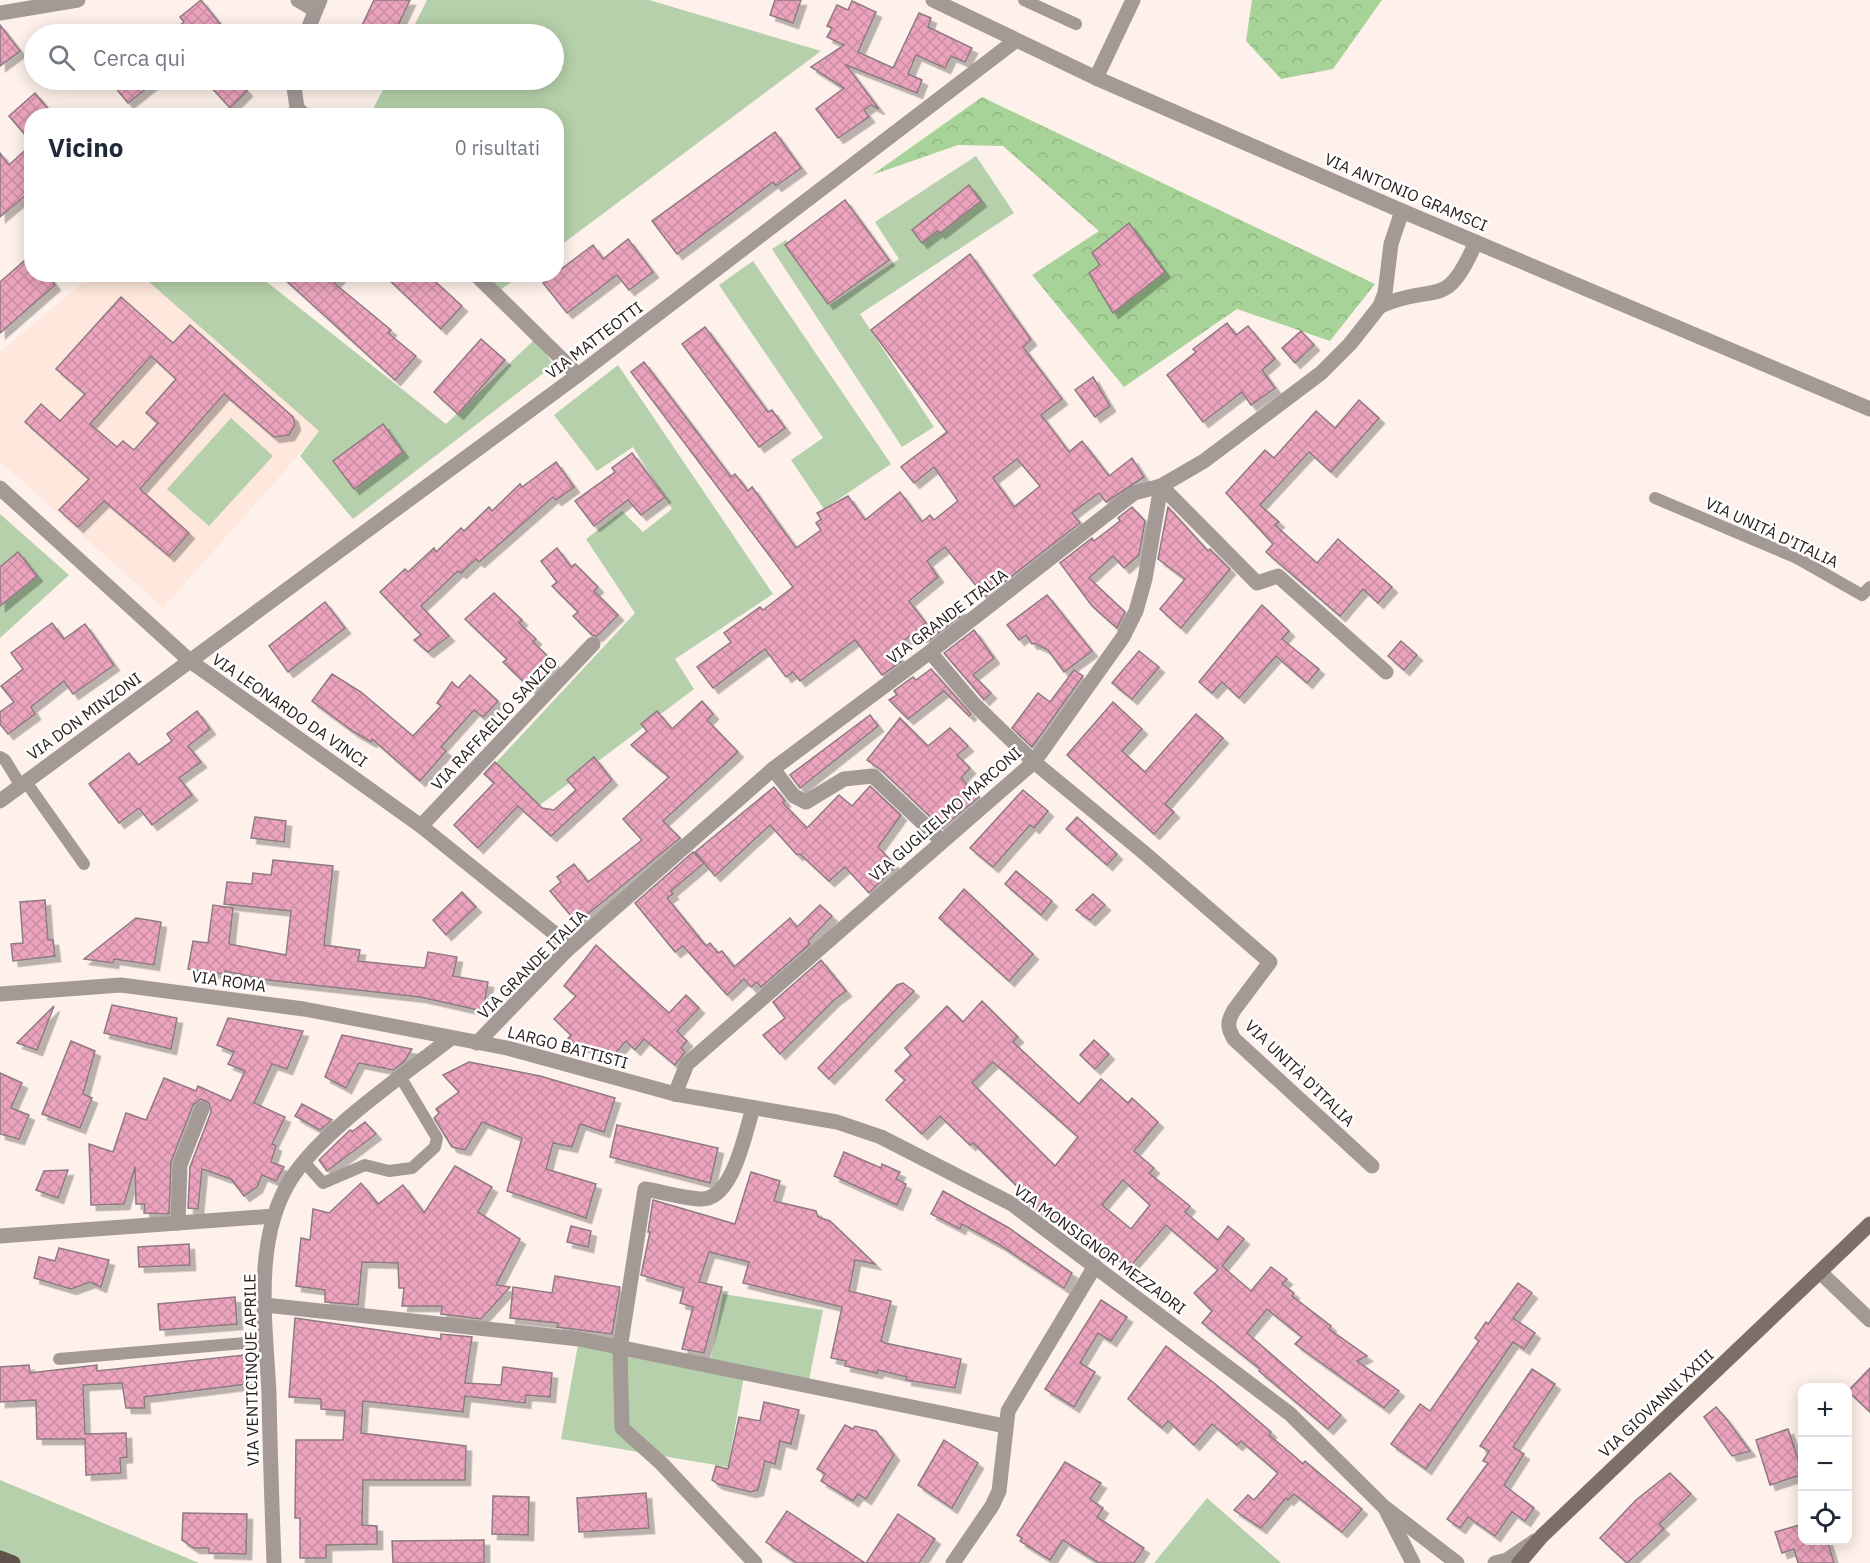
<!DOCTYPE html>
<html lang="it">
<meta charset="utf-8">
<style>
body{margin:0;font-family:"IBM Plex Sans",sans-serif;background:#f6f6f7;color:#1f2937}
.controls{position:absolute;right:18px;bottom:18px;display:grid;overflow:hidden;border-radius:12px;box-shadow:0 3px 15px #0003}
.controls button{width:54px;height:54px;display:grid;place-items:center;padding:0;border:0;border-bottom:2px solid #e0e1e3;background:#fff;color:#1f2937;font:30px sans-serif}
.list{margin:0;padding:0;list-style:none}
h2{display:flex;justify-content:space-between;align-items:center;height:78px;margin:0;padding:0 24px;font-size:26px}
h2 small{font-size:20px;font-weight:400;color:#747a83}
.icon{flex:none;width:33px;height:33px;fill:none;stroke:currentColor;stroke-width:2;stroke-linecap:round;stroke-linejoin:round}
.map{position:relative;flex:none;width:1870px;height:1563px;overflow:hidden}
.search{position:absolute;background:#fff;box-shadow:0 3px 15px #0003;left:24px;top:24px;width:540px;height:66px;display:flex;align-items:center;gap:15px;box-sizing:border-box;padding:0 21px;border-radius:33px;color:#747a83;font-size:22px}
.panel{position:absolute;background:#fff;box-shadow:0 3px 15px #0003;left:24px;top:108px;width:540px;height:174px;border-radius:24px}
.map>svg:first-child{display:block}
.built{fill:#fee7dc}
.green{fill:#b5d0aa}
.forest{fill:url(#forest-crowns)}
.building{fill:url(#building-cross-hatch);stroke:#8e7a81;stroke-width:1.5;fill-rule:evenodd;filter:url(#shadow)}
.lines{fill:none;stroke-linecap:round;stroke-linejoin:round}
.lane{stroke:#a39a96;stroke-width:12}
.street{stroke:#a39a96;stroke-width:15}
.secondary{stroke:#7c6f6a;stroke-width:15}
.primary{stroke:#60514b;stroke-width:15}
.labels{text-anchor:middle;stroke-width:5;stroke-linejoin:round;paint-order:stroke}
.street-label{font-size:16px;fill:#28211d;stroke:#fff}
</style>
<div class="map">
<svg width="1870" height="1563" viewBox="0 0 1870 1563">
<defs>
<pattern id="forest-crowns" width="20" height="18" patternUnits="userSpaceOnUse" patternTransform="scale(1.5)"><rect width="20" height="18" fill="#a8d398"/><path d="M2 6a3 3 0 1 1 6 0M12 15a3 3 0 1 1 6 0" fill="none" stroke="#91b583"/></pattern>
<pattern id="building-cross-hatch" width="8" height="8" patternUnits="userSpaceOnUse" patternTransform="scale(1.5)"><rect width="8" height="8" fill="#eca4be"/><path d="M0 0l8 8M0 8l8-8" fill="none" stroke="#ca8da3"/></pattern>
<filter id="shadow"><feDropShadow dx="5.5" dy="5.5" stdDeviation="0" flood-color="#0004"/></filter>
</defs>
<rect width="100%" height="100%" fill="#fef1eb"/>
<path class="built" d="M92,275H141L320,431L163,608L0,461V352Z"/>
<g class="green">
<path d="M427,0H649L821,51L557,248L556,116L370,115L388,80H554V34H410Z"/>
<path d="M976,156L1014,213L860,314L934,427L902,447L772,249L786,240L829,305L899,259L875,222Z"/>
<path d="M753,261L891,464L824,509L791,460L823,438L719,285Z"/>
<path d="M141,275H258L446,424L535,339L554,365L353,519L300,456L319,431Z"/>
<path d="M482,275H521L499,291Z"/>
<path d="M618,365L773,594L675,659L694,689L536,808L491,768L635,613L586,539L622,511L643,532L672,509L633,447L597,471L554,415Z"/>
<path d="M231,418L273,456L209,526L167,489Z"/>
<path d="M0,514L69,575L0,638Z"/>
<path d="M723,1294L823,1310L808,1385L745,1370L728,1467L561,1439L579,1339L710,1365Z"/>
<path d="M0,1480L199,1563H0Z"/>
<path d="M1207,1498L1281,1563H1154Z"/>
</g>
<g class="forest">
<path d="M1252,0H1382L1333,69L1281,79L1246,41Z"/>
<path d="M982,97L1375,284L1330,341L1237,309L1124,387L1032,275L1099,231L1003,146L958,145L872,175Z"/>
</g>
<g class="building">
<path d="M201,0L228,34H169L184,22L180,17Z"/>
<path d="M374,0H410L394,34H358Z"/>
<path d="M775,0H801L793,23L770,15Z"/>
<path d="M852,1L876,12L858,52L893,68L919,13L931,18L928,27L972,48L965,62L951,56L945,68L916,55L908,74L922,80L917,93L846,65L879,109L871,105L864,110L869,117L838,138L816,109L844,88L811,67L844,45L827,37L832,28L827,26L837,5L848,10Z"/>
<path d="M0,25L20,51L0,66Z"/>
<path d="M109,80H157L128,103Z"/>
<path d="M219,80H237L247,91L230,108L211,87Z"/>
<path d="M35,93L54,116H32V143L9,116Z"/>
<path d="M775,132L801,168L776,186L773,182L677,254L652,221Z"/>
<path d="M32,144V190L0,217V153L9,165Z"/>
<path d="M969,185L981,201L940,233L937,231L922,243L912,230Z"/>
<path d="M845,200L889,260L828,304L785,245Z"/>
<path d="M1129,223L1165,272L1113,313L1089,273L1100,265L1092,253Z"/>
<path d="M628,239L653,272L629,290L617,275L567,313L543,283L593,245L603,259Z"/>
<path d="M32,254V274H47L55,285L0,333V282Z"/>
<path d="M970,254L1031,340L1023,347L1062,399L1041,415L1069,452L1082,441L1109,476L1132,458L1144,477L1106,502L1099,493L1072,513L1080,523L985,597L945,547L927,561L938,577L909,601L926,623L893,649L902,661L882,675L855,640L800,681L793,672L786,677L765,649L713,688L697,667L731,642L724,633L760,607L763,610L793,587L631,372L644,362L731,477L735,474L748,491L752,487L796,548L821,530L816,523L821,519L817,513L848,496L865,520L900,492L922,522L930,515L934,520L958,501L934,467L914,483L901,467L947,432L871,330ZM1017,459L1040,486L1014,507L993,478Z"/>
<path d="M279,274H342L334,283L391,330L388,333L416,356L395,380Z"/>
<path d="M383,274H427L462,306L441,329Z"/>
<path d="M121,297L173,343L190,325L293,417L295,425L289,435L274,437L224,394L140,489L189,533L169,556L104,501L78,527L59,510L89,479L25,422L41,404L60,421L85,394L56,369ZM151,356L176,379L146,413L158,423L134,450L123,441L117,447L90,424Z"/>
<path d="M1227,323L1236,335L1248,326L1275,359L1262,370L1275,388L1251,405L1242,392L1203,422L1167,375L1196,352L1193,349Z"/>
<path d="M705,327L768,412L772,410L785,428L759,447L682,344Z"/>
<path d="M1301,331L1314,345L1295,363L1282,348Z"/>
<path d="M481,339L505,360L458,414L434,392Z"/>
<path d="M1093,377L1110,406L1095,417L1075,390Z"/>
<path d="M1359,400L1379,418L1331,472L1309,452L1260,505L1279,522L1275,525L1317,563L1338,539L1392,587L1378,603L1363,589L1340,616L1266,552L1273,544L1226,493L1265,450L1274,458L1316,411L1335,428Z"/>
<path d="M383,424L403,452L354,489L333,461Z"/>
<path d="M632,453L665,497L641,515L628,500L594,526L575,501L615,472L612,468Z"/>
<path d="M556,462L574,487L556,500L553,497L479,562L476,559L461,573L458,571L421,606L449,636L428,652L414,640L421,635L380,592L405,569L408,572L434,548L436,552L461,528L464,531L489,507L492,511L520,484L522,487Z"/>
<path d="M1132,507L1145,521L1139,555L1124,568L1113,556L1089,578L1125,612L1117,628L1092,606L1060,563L1092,538L1094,541L1120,521L1118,518Z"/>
<path d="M1168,507L1208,551L1210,549L1230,569L1181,628L1160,609L1185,579L1158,559Z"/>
<path d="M557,548L571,567L575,564L598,587L594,591L618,615L597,636L592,635L573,616L578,612L552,586L557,582L541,561Z"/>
<path d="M18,552L37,576L0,606V567Z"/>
<path d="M494,593L522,620L519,623L536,639L533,642L556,664L532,690L503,662L507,659L465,619Z"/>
<path d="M1047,595L1092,651L1064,672L1048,650L1034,643L1032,644L1026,635L1019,640L1007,625Z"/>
<path d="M325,602L345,628L288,672L269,646Z"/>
<path d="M956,604L963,614L927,642L921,632Z"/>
<path d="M1262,605L1289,631L1282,639L1319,669L1307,683L1276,656L1239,698L1222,682L1212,693L1199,682Z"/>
<path d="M52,623L64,639L85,624L114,665L73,694L64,681L31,707L35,714L8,734L0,724V712L14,702L1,686L23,669L11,653Z"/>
<path d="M974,630L994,658L973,675L991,693L984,700L944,653Z"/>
<path d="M1401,641L1417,655L1404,670L1388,656Z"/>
<path d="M1139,651L1159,667L1132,699L1112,683Z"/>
<path d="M931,669L971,714L969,716L944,691L908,719L889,700L897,695L894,691L913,677L916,680Z"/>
<path d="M1074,670L1083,676L1032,747L1012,728L1038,693L1050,702Z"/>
<path d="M332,674L361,692L413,736L441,706L437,703L452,682L458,688L470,675L498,701L483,717L474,710L441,747L446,751L420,781L372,739L371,742L354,732L312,701Z"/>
<path d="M702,701L713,714L707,720L738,752L663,821L680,838L577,923L550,891L561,882L557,877L574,864L588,882L642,840L623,819L669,777L631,745L647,731L641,724L657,711L672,729Z"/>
<path d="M1113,702L1142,729L1122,751L1145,772L1196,714L1223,738L1165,804L1174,812L1154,834L1067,755Z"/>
<path d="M197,711L210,729L188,746L201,762L179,778L192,795L152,825L139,808L119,823L89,784L129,753L138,765L172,741L167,734Z"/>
<path d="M870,715L878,726L800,788L790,775Z"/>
<path d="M900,718L928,746L950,728L968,746L957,755L970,768L961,778L979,797L942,828L880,769L867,760Z"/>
<path d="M594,757L612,780L551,836L518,806L478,848L454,825L494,783L484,774L495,762L542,808L554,810L576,790L567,780Z"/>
<path d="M870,786L901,815L878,847L896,866L869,893L845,867L829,881L800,854L797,855L770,825L715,876L695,852L774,787L785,801L783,803L807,828L839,795L852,806Z"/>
<path d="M1023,790L1048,811L1034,828L1030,825L993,867L970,848Z"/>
<path d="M255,817L286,821L284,842L251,838Z"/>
<path d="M1077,817L1117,854L1107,865L1066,829Z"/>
<path d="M693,852L704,863L671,891L673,894L667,898L706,946L710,943L718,953L722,951L734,967L790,918L797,927L820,905L832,916L808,941L810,944L761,987L757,982L751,987L744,979L727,995L683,946L675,952L635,903Z"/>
<path d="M273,860L333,866L324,945L360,950L358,961L425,968L428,952L457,957L453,976L488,982L483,1011L420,997L268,980L225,971V974L188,969L193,941L208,943L213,905L233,908L229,944L286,955L291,911L224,904L227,882L252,884L253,873L271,875Z"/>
<path d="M1016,871L1052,901L1041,915L1005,884Z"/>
<path d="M964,889L1033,954L1009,981L939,918Z"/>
<path d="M462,892L476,907L446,935L433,920Z"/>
<path d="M1093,894L1105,905L1090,920L1076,910Z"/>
<path d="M45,900L48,940H53L55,956L13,961L11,944L23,943L20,902Z"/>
<path d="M136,918L161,922L154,965L114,959L113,963L84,959Z"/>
<path d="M596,945L669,1013L686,995L699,1008L677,1031L687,1041L681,1048L685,1052L675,1065L644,1039L635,1050L626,1041L613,1056L566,1041L571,1035L554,1019L576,996L564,986Z"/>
<path d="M821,960L846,991L834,1000L780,1054L763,1035L785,1018L773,1002Z"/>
<path d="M903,983L914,991L829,1079L818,1068L897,985Z"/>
<path d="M982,1001L1018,1037L1013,1042L1079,1104L1101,1079L1128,1103L1132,1098L1158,1122L1134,1151L1154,1168L1149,1173L1190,1206L1185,1212L1218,1240L1228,1226L1244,1239L1222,1266L1251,1291L1271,1267L1287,1279L1282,1284L1294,1293L1292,1296L1331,1326L1329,1329L1367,1356L1357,1361L1399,1391L1384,1408L1295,1344L1302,1337L1267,1309L1247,1333L1341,1415L1328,1429L1259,1371L1260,1369L1202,1323L1212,1311L1194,1293L1218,1270L1166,1225L1128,1269L1112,1254L1110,1256L1024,1201L1028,1197L973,1143L970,1145L940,1116L922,1134L886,1100L905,1080L895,1071L911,1055L905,1048L947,1006L963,1022ZM993,1062L1078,1137L1055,1166L972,1083ZM1123,1180L1150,1205L1131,1229L1102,1205Z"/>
<path d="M112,1005L177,1018L171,1049L104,1033Z"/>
<path d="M54,1006L37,1050L17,1043Z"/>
<path d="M228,1018L303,1031L287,1069L272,1064L254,1103L285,1117L272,1144L276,1146L271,1162L284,1167L276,1181L262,1175L257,1187L244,1196L231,1179L202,1169L198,1209L188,1208L190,1167L211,1112L209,1103L201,1099L193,1105L171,1162L169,1214L144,1213L145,1204H136L135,1167L124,1204L91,1205L90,1170H93L90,1169L89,1144L113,1152L126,1113L146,1120L164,1078L196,1091L198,1086L231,1101L245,1071L228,1064L234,1052L217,1045Z"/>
<path d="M342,1035L412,1049L404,1062L393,1070L359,1063L346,1088L325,1077Z"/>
<path d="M1094,1040L1109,1054L1095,1069L1080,1055Z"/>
<path d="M71,1041L95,1051L83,1094L92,1098L80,1128L42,1114Z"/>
<path d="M469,1062L540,1076L615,1098L604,1132L580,1124L572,1147L553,1143L546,1169L596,1184L586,1218L507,1191L522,1138L482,1122L465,1150L452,1147L434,1118L439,1113L436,1109L459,1092L443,1075Z"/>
<path d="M0,1073L22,1083L11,1108L29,1115L19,1139L0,1134Z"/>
<path d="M302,1104L332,1120L320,1130L295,1116Z"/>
<path d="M365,1122L376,1134L327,1171L319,1160L350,1130L353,1131Z"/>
<path d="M617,1125L718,1148L710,1183L610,1157Z"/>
<path d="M844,1152L881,1168L882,1164L900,1172L896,1179L906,1184L897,1205L834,1176Z"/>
<path d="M455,1166L492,1187L478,1212L520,1239L496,1285L510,1287L481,1319L441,1314L442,1306H402L404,1288H399L398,1263L362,1262L358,1305L325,1302V1290L296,1286L301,1238L310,1240L313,1209L329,1213L361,1183L378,1204L403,1185L424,1213Z"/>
<path d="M68,1170L58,1198L36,1190L44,1171Z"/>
<path d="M751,1172L780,1181L774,1201L816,1211L818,1217L830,1221L875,1264L855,1260L849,1291L891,1301L881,1341L885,1343L961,1359L955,1388L906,1380L907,1377L878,1370L877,1373L845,1366L846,1361L831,1358L842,1307L743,1283L749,1262L709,1252L699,1282L722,1287L704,1353L682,1349L693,1307L680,1303L684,1288L641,1275L650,1232H648L653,1200L735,1224Z"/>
<path d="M943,1191L1009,1228L1072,1273L1064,1288L1000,1245L962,1224L960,1229L931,1214Z"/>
<path d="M571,1226L591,1231L588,1247L567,1242Z"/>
<path d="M189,1244L190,1265L139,1267L138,1247Z"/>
<path d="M59,1248L109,1260L101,1287L90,1282L71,1289L34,1278L39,1257L55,1261Z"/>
<path d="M555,1276L620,1287L612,1334L557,1327L558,1323L510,1318L513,1287L552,1293Z"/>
<path d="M1518,1283L1532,1293L1513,1318L1535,1333L1524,1349L1513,1342L1426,1469L1391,1444L1420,1404L1430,1411L1479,1341L1475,1338L1486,1322L1488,1324Z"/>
<path d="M235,1297L237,1324L160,1330L158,1304Z"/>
<path d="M1101,1300L1127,1317L1111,1341L1098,1333L1080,1363L1095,1372L1074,1407L1045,1389Z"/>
<path d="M295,1318L441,1339V1334L472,1337L465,1383L501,1385L503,1367L552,1373L550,1397L526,1395L525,1403L465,1396L463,1412L363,1401L361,1433L466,1446L465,1480H363L362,1525L377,1526V1544L326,1545V1558H300V1518H295L296,1440H343L345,1411L321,1409V1399L289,1397Z"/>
<path d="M1166,1346L1214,1383L1271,1432L1269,1435L1293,1455L1303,1464L1305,1461L1362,1509L1342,1532L1294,1494L1288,1500L1286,1498L1261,1528L1234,1510L1248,1495L1254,1500L1278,1473L1241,1441L1237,1445L1212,1424L1194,1445L1168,1421L1162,1428L1128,1399Z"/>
<path d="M244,1355L247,1384L144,1397L145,1408H126L122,1383L83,1385L85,1434L126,1433L127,1457L120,1458L121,1473L86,1475L85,1439H37L36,1400L0,1402V1367L29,1365L30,1373L97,1365V1371Z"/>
<path d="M1870,1368V1412L1848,1391Z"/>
<path d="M1532,1369L1555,1384L1513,1447L1524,1454L1504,1485L1534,1508L1525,1521L1512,1512L1495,1536L1468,1517L1460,1528L1447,1519L1488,1463L1483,1461L1489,1451L1480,1446Z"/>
<path d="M764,1402L799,1410L791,1444L780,1441L775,1464L765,1461L758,1490L751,1492L718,1484L712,1480L716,1466L728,1469L739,1417L760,1421Z"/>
<path d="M1716,1407L1728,1421L1750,1451L1732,1456L1704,1417Z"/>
<path d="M845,1425L853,1429L855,1426L876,1431L894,1455L866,1499L858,1494L853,1501L821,1481L825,1474L817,1469Z"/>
<path d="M1788,1429L1803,1474L1770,1485L1756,1440Z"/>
<path d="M944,1440L978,1463L952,1508L918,1485Z"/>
<path d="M1065,1462L1101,1483L1090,1499L1103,1508L1097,1517L1144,1548L1134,1563H1099L1063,1540L1050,1560L1020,1541L1022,1538L1017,1535Z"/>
<path d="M1670,1473L1691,1494L1659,1524L1664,1529L1627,1563L1600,1538L1636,1500Z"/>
<path d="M646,1493L649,1528L579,1532L577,1498Z"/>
<path d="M493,1496L529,1497L528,1535L492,1534Z"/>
<path d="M787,1511L865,1563H797L766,1542Z"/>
<path d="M183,1513L247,1514L246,1554L209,1553V1548H194L182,1540Z"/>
<path d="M898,1514L935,1539L919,1563H866Z"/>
<path d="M1803,1524V1540H1827L1834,1563H1798L1794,1549L1782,1553L1775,1532Z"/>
<path d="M484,1540V1563H393L392,1541Z"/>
</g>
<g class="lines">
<g class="lane">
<path d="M1024,0L1076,24"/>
<path d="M1655,498L1797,558L1862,595L1870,587"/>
<path d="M0,757L5,760L21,786"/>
<path d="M26,782L84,864"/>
<path d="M304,1162L323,1183L365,1165L389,1171L412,1168L435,1147L437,1138L401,1078"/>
<path d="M59,1359L267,1341"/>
</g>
<g class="street">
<path d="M298,0L315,10"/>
<path d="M933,0L1096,78L1402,211L1870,409"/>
<path d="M0,13L78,0"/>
<path d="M306,34L320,0"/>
<path d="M1096,78L1133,0"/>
<path d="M293,80L297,108L305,116"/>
<path d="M475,274L578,375"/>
<path d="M1380,306C1438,281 1445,313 1476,242"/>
<path d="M1161,486L1257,583L1278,576L1386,672"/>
<path d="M0,488L190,661L421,826L559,937L567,950"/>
<path d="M930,652L974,704L1034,762L1142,851L1270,962L1234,1010C1227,1022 1227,1027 1234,1039L1372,1166"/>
<path d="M773,769L794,796L806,802L844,779L873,776L942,841"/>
<path d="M0,801L578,375L1015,41"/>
<path d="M421,826L593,644"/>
<path d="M0,994L121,985L304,1009L507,1048L675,1094L837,1122L881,1137L1012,1204L1290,1414L1384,1507L1457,1563"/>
<path d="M477,1043L567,950L773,769L930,652L1134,493L1161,486L1204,461L1321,373L1350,344L1380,306L1385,293L1391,244L1402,211"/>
<path d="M675,1094L687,1064L1034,762L1123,637L1136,611L1145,579L1161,486"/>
<path d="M753,1108C745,1133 733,1201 700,1199C682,1198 663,1192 645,1189L620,1349L622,1428L662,1464L755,1563"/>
<path d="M178,1223L180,1165L202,1109"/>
<path d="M0,1236L274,1216"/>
<path d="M1821,1273L1870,1320"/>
<path d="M265,1305L579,1339L1005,1426"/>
<path d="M1387,1512L1413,1563"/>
<path d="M274,1563C272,1507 270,1450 269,1394C266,1326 252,1240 291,1179C323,1129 403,1076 451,1038"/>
<path d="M953,1563L992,1506L999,1491L1008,1411L1095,1266"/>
<path d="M1495,1563L1507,1560L1535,1541"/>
</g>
<path class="secondary" d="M1519,1563L1542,1536L1870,1224"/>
<path class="primary" d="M0,1558L13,1563"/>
</g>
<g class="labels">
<g class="street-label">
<text transform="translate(1406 192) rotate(23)" y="6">VIA ANTONIO GRAMSCI</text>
<text transform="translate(594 340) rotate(-37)" y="6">VIA MATTEOTTI</text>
<text transform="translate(1772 532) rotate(25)" y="6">VIA UNITÀ D'ITALIA</text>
<text transform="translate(947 616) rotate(-37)" y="6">VIA GRANDE ITALIA</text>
<text transform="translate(290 710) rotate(35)" y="6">VIA LEONARDO DA VINCI</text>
<text transform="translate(84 716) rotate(-36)" y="6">VIA DON MINZONI</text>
<text transform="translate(494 723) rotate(-47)" y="6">VIA RAFFAELLO SANZIO</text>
<text transform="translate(945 814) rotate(-41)" y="6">VIA GUGLIELMO MARCONI</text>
<text transform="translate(532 964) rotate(-45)" y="6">VIA GRANDE ITALIA</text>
<text transform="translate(229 981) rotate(8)" y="6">VIA ROMA</text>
<text transform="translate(568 1047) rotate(15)" y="6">LARGO BATTISTI</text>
<text transform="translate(1300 1073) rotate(44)" y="6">VIA UNITÀ D'ITALIA</text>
<text transform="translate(1100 1249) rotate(36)" y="6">VIA MONSIGNOR MEZZADRI</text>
<text transform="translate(251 1370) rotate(-91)" y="6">VIA VENTICINQUE APRILE</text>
<text transform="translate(1656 1403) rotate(-43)" y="6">VIA GIOVANNI XXIII</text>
</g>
</g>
</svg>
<div class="controls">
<button>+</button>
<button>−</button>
<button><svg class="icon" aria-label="locate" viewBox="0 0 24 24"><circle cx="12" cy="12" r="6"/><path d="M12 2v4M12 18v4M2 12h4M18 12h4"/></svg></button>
</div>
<div class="search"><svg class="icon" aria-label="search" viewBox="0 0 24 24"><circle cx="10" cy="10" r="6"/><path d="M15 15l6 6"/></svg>Cerca qui</div>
<section class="panel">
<h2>Vicino<small>0 risultati</small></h2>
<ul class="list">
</ul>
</section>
</div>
